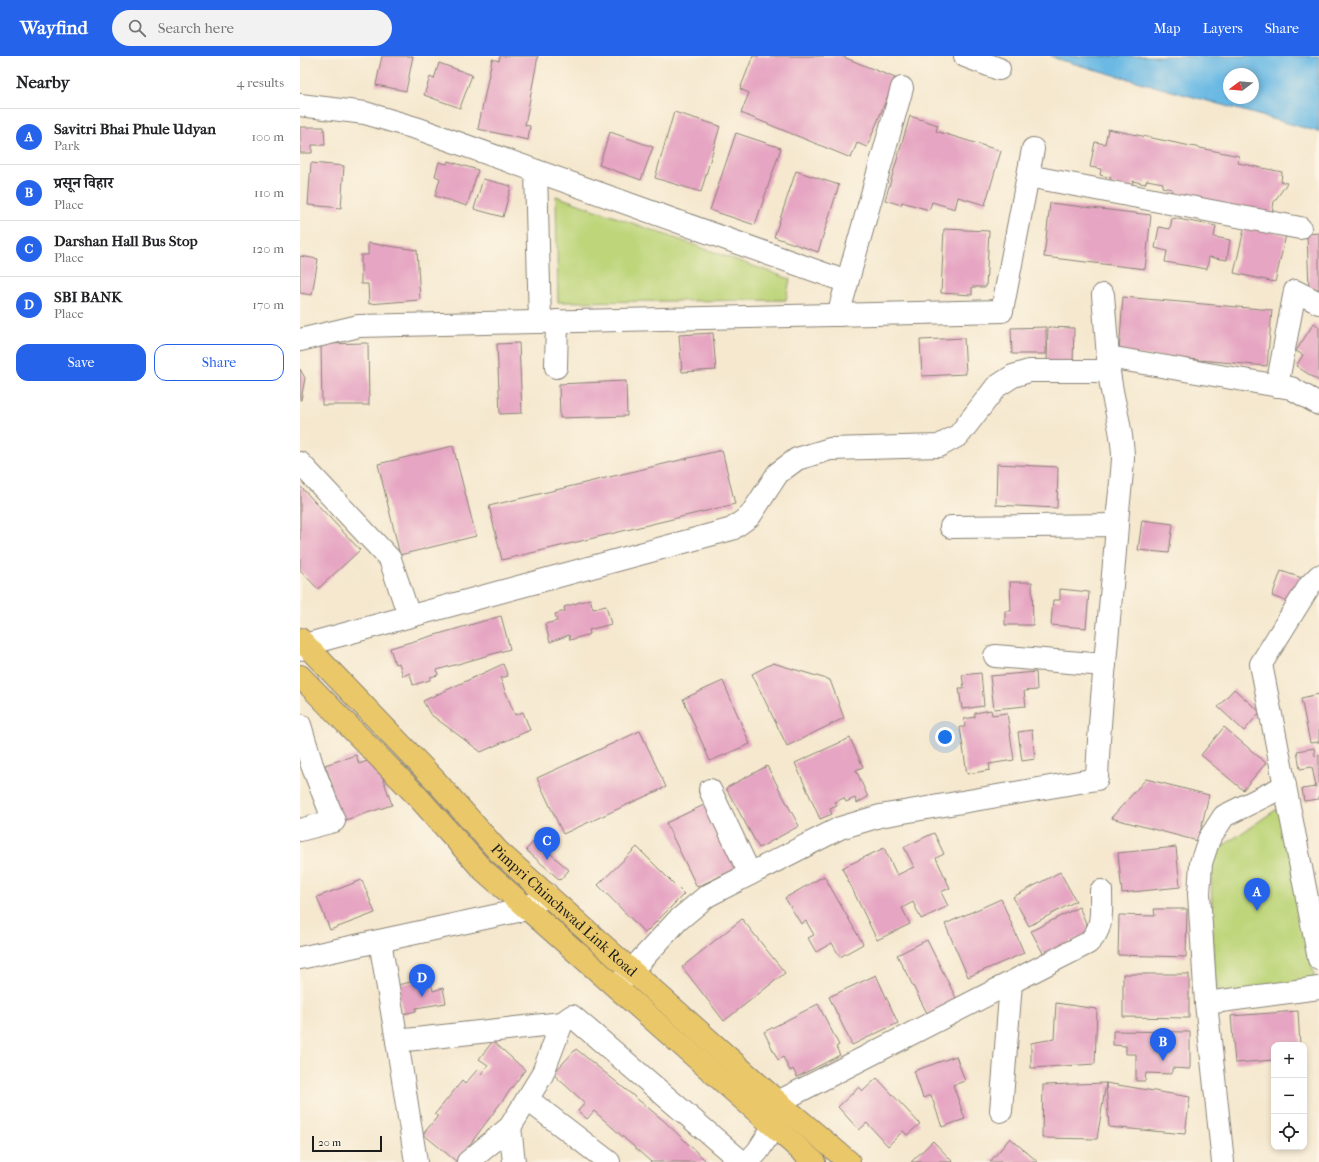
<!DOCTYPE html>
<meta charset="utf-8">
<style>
body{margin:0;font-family:"IM FELL French Canon","Noto Serif Devanagari",serif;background:#f2f2f2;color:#202124}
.controls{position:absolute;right:12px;bottom:12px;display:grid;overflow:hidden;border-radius:8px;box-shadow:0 2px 6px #0003}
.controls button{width:36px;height:36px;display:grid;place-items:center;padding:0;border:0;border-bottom:1px solid #e0e0e0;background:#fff;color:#202124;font:20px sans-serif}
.compass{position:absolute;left:923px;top:12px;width:36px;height:36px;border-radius:50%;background:#fff;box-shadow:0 2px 6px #0003;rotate:254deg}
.scale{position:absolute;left:12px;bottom:10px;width:70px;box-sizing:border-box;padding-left:4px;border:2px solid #1c1c1c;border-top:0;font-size:11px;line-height:14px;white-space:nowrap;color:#1c1c1c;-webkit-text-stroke:3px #fcf5e5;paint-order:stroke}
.you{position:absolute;left:645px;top:681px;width:14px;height:14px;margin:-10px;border:3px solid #fff;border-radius:50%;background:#1a73e8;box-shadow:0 0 0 6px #1a73e833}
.badge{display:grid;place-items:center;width:26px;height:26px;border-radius:50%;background:#2563eb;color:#fff;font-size:13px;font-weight:700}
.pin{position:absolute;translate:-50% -33px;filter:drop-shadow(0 1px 2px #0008)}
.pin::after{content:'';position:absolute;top:21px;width:14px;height:12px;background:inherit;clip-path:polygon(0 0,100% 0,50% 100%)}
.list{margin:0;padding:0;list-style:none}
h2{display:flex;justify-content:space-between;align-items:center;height:52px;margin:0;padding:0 16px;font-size:17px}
h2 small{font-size:13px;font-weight:400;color:#757577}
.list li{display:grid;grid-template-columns:26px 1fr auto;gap:12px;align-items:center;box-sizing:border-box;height:56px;padding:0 16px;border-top:1px solid #e0e0e0}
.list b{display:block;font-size:15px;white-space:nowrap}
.list p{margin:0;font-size:13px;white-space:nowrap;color:#757577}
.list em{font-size:13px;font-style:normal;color:#757577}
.actions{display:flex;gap:8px;padding:12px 16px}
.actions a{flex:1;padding:9px 0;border:1px solid #2563eb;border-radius:12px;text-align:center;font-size:14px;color:#2563eb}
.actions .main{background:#2563eb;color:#fff}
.icon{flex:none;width:22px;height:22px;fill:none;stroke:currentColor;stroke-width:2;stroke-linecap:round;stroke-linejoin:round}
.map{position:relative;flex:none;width:1019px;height:1106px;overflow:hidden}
header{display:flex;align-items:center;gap:24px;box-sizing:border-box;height:56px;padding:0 20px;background:#2563eb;color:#fff}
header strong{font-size:19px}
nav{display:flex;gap:22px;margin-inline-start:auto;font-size:14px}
.search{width:280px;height:36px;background:#f2f2f2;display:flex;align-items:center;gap:10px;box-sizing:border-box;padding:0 14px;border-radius:22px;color:#757577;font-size:15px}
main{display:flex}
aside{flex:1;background:#fff}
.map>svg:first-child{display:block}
.green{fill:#bed57a;stroke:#6d784b}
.water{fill:#6ab9e4;stroke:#436a80;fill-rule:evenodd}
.building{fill:#e6a5c2}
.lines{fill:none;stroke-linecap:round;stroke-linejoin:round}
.minor-casing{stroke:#888276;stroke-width:24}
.major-casing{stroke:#888276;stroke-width:24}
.minor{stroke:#fff;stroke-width:22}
.major{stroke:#eac769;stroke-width:22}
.labels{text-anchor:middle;stroke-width:3;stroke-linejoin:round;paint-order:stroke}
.street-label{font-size:15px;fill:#1c1c1c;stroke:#fcf5e5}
</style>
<header>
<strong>Wayfind</strong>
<div class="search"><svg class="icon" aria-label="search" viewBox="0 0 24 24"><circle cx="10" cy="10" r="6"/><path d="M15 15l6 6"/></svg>Search here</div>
<nav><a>Map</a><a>Layers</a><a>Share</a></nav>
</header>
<main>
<aside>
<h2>Nearby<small>4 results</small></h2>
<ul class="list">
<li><span class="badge">A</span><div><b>Savitri Bhai Phule Udyan</b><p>Park</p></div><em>100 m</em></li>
<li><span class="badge">B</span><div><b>प्रसून विहार</b><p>Place</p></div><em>110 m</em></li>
<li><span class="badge">C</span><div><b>Darshan Hall Bus Stop</b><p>Place</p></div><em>120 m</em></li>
<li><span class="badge">D</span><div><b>SBI BANK</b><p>Place</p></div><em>170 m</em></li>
</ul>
<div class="actions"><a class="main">Save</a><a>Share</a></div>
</aside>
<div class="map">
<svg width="1019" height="1106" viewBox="0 0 1019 1106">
<rect width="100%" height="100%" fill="#fcf5e5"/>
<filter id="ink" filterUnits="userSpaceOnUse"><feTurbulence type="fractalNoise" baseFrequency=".025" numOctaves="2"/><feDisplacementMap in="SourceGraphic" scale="8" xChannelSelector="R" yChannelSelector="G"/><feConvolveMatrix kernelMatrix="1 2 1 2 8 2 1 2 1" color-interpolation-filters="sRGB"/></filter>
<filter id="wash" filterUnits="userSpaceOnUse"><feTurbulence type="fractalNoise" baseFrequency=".012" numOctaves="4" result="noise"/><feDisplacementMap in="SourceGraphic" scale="16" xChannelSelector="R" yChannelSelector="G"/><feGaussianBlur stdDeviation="0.9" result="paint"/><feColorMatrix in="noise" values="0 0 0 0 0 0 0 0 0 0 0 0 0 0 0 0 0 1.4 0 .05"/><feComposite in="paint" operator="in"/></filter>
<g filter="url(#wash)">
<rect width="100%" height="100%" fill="#f5e8cf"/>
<g class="green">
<path d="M256,140L490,223L486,244L258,246Z"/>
<path d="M983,749L1018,941L919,938L913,912L911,798Z"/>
</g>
<path class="water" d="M751,0H1019V76L757,3ZM929,18H953V42H929Z"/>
<g id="blocks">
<g class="building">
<path d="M82,0H113L106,35L76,29Z"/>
<path d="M200,0H238L225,69L230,70L228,84L178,73L192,3L199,5Z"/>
<path d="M453,0H541L595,22L567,91L557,87L551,102L441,57L449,37L440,33Z"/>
<path d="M139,7L172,19L160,52L124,39L130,21L134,23Z"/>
<path d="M374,56L420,70L401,136L355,122Z"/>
<path d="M610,60L638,69L636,75L701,95L685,149L658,141L655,153L632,146L629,154L602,146L601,149L585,144Z"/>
<path d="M0,71H24L25,89H12V97H0Z"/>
<path d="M808,73L939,100L938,107L982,116L981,126L987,127L974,146L972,157L871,140L872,133L862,131L863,127L847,124L845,128L833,125L832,132L809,128L811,122L800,119L801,113L790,111L795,86L805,88Z"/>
<path d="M310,76L353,91L341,124L299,109Z"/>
<path d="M436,77L481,92L455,169L410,154Z"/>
<path d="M148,105L178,114L167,150L135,140L140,122L135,120L139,106L147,108Z"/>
<path d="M11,107L44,110L41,152L8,149Z"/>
<path d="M496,115L539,129L518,196L474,181Z"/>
<path d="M183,123L211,130L203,161L174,153Z"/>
<path d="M750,147L851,159L845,213L744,201Z"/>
<path d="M872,162L916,170L914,181L930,184L927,204L909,201L907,213L865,206L867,195L855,192L859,171L870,173Z"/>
<path d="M945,169L986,179L975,226L934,217Z"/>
<path d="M644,173L689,175L686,231H672V239L641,237Z"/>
<path d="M1019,177V233H1009L1007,178Z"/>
<path d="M68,187L117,194L120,244L69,248L68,228H61V199H68Z"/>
<path d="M0,200L18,203L12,239L0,237Z"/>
<path d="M823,241L972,254L967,310L819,297Z"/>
<path d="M1014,267L1019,271V325L996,310L1003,299L996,295Z"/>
<path d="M746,271V298H712L711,272Z"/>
<path d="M748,271L774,272L773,308L747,307Z"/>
<path d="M413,277L416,314L382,316L379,279Z"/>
<path d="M664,282L666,318L622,320L620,284Z"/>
<path d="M68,287L69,349H22L21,288Z"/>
<path d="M219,287L222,357L200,358L197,288Z"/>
<path d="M0,313L5,322L1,344H0Z"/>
<path d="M326,325L327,360L260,362L259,328Z"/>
<path d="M153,390L176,480L100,499L78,408Z"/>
<path d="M422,394L435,448L202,504L189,450Z"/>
<path d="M697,408L758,411L757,452L696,449Z"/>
<path d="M0,430L60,494L18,533L0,514Z"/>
<path d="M842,464L873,468L869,497L838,494Z"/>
<path d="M981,515L1002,522L993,548L972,540Z"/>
<path d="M710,526H732L733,569H705V555H711Z"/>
<path d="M760,533L789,536L786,572L751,569L753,544H760Z"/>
<path d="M290,543L293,553L306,550L311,568L289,574L290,578L270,584L269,579L250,586L245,568L257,565L255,558L265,555L264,551Z"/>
<path d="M201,560L210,593L137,614L138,619L130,621V624L113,629L110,617L103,620L99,607L95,608L90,592Z"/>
<path d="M473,607L530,624L544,662L487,690L452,618Z"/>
<path d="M203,608L208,620L200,622L215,659L223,656L230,674L181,696L130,658L123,645Z"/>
<path d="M736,616L737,634L724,635L726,650L694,653L690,620Z"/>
<path d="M681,617L684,650L662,653L659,632H664L662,619Z"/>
<path d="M423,625L450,688L410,705L383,643Z"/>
<path d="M934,633L960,656L944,675L918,651Z"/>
<path d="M1019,638V686L1010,687L1001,642Z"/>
<path d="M691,654L692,659L707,657L714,704L689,708L690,714L667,718L660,671H665L664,663L675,661V657Z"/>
<path d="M924,671L966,707L943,734L901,699Z"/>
<path d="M732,674L735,703L722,705L718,676Z"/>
<path d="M340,675L366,731L263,778L237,722Z"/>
<path d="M550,682L563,711L556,714L568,741L557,747L555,742L546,746L544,742L535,746L537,750L530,753L532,758L520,763L495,707Z"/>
<path d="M1014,692L1015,700L1019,699V743L1004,745L1002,733L1016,731L1012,711L1000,713L997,695Z"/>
<path d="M56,699L59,708L76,702L92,749L39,766L26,727L31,726L25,709Z"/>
<path d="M467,710L499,770L459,792L426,732Z"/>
<path d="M846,723L909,739L898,785L811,762Z"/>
<path d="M406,748L437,812L397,831L366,767Z"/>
<path d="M634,777L644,798L636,802L650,832L641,836L648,850L621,863L613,846L602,852L610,868L577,884L542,812L584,792L597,819L614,811L604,791Z"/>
<path d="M235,784L269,814L260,824L226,794Z"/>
<path d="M337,791L384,838L345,877L298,829Z"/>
<path d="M876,791L880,831L822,837L818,797Z"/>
<path d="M760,816L776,845L729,870L713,841Z"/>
<path d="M524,820L563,888L540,901L532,887L516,896L508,882L514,879L506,865L501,868L485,842Z"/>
<path d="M62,824L75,857L30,874L17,841Z"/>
<path d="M701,843L724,897L668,921L645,868Z"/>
<path d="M779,851L790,876L744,899L731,875Z"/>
<path d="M854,853H887L886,901L818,899L819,859L855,860Z"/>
<path d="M442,863L485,917L424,965L382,911Z"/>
<path d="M627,884L657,944L628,959L597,899Z"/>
<path d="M823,918H889V962L823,961Z"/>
<path d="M576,919L598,967L552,989L529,941Z"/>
<path d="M130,922L133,935L143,932L146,947L116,952V955L103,958L97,929Z"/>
<path d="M756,947L797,953L795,1008L731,1012V987L754,983Z"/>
<path d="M518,948L539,989L536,991L540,999L497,1021L493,1013L490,1015L483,1001L478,1004L464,976Z"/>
<path d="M998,955L1000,989H974V1004L935,1007L931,960Z"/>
<path d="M813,975L890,976V1013L872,1012V1018L846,1017L845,1025H836V998H826V990L813,989Z"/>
<path d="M193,985L225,1014L157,1106L123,1078L138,1060L135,1058L162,1025L165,1028L177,1014L181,1018L188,1009L179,1003Z"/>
<path d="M276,993L363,1064L407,1106H351L294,1055L287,1063L278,1055L285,1047L253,1018Z"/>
<path d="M656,1000L665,1025L653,1029L665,1063L642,1071L631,1039L623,1042L614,1015Z"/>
<path d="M577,1022L620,1068L607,1079L603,1075L588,1090L567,1067L559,1074L538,1051L559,1031L563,1035Z"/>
<path d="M806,1027L890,1041L885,1078L809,1071Z"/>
<path d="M806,1027L797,1083L742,1082L743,1029Z"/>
<path d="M710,1082L738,1106H690Z"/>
<path d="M633,1085L653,1106H611Z"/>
</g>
</g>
</g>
<g filter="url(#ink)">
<use href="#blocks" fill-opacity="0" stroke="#888276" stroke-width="1"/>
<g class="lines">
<defs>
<g id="minor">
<path d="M665,0L699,13"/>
<path d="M0,49L65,57L119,73L547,226"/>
<path d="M236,115L240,266"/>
<path d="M728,120L1000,172"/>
<path d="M803,239L808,301"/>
<path d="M538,259L602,32"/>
<path d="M0,284L59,270L702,255L733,93"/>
<path d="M256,311L257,265"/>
<path d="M977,330L995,235L1019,247"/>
<path d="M0,407L90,503L109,560"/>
<path d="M651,471L817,469"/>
<path d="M1019,520L1010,529L961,608L1019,903"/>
<path d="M0,593L4,589L432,473L450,460L478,417L497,403L530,393L639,390L659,379L696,331L713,320L729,315H808"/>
<path d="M695,600L805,609"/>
<path d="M0,669L12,709L34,765L0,774"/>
<path d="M410,734L450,818"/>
<path d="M80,885L97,985L262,967L272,960L442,1106"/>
<path d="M0,902L227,853L247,838"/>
<path d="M319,928L377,865L407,840L540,772L580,760L797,723C800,638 811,554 817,469C818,447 822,424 823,402C823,368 808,335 808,301L991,332L1019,348"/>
<path d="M906,947L1019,932"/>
<path d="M97,985L116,1106"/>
<path d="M227,1043L309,1106"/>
<path d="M701,1055L711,927"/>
<path d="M210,1071L214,1106"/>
<path d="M168,1106L210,1071L242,1019L262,967"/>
<path d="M448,1106L458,1095L474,1070L478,1046L788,887C804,873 801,855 801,835"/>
<path d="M923,1106L906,947L899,838L901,807L909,783L924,760L985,730"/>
</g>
<g id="major">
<path id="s1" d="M0,583L135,724L198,795L478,1046L549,1106"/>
<path d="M0,620L117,740L181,812L514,1106"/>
</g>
</defs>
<use href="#minor" class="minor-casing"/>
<use href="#major" class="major-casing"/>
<use href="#minor" class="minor"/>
<use href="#major" class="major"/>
</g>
</g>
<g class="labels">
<g class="street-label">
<text dy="5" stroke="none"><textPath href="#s1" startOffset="379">Pimpri Chinchwad Link Road</textPath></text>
</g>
</g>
</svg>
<div class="controls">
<button>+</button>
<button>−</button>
<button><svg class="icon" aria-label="locate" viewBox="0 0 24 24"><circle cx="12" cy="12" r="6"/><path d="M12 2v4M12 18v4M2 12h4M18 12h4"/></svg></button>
</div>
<svg class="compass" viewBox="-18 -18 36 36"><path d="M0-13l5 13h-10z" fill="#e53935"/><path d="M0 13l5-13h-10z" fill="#757577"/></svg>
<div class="scale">20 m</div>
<div class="you"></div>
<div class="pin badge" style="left:957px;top:855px">A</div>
<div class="pin badge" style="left:863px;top:1005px">B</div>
<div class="pin badge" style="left:247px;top:804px">C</div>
<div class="pin badge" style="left:122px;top:941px">D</div>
</div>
</main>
